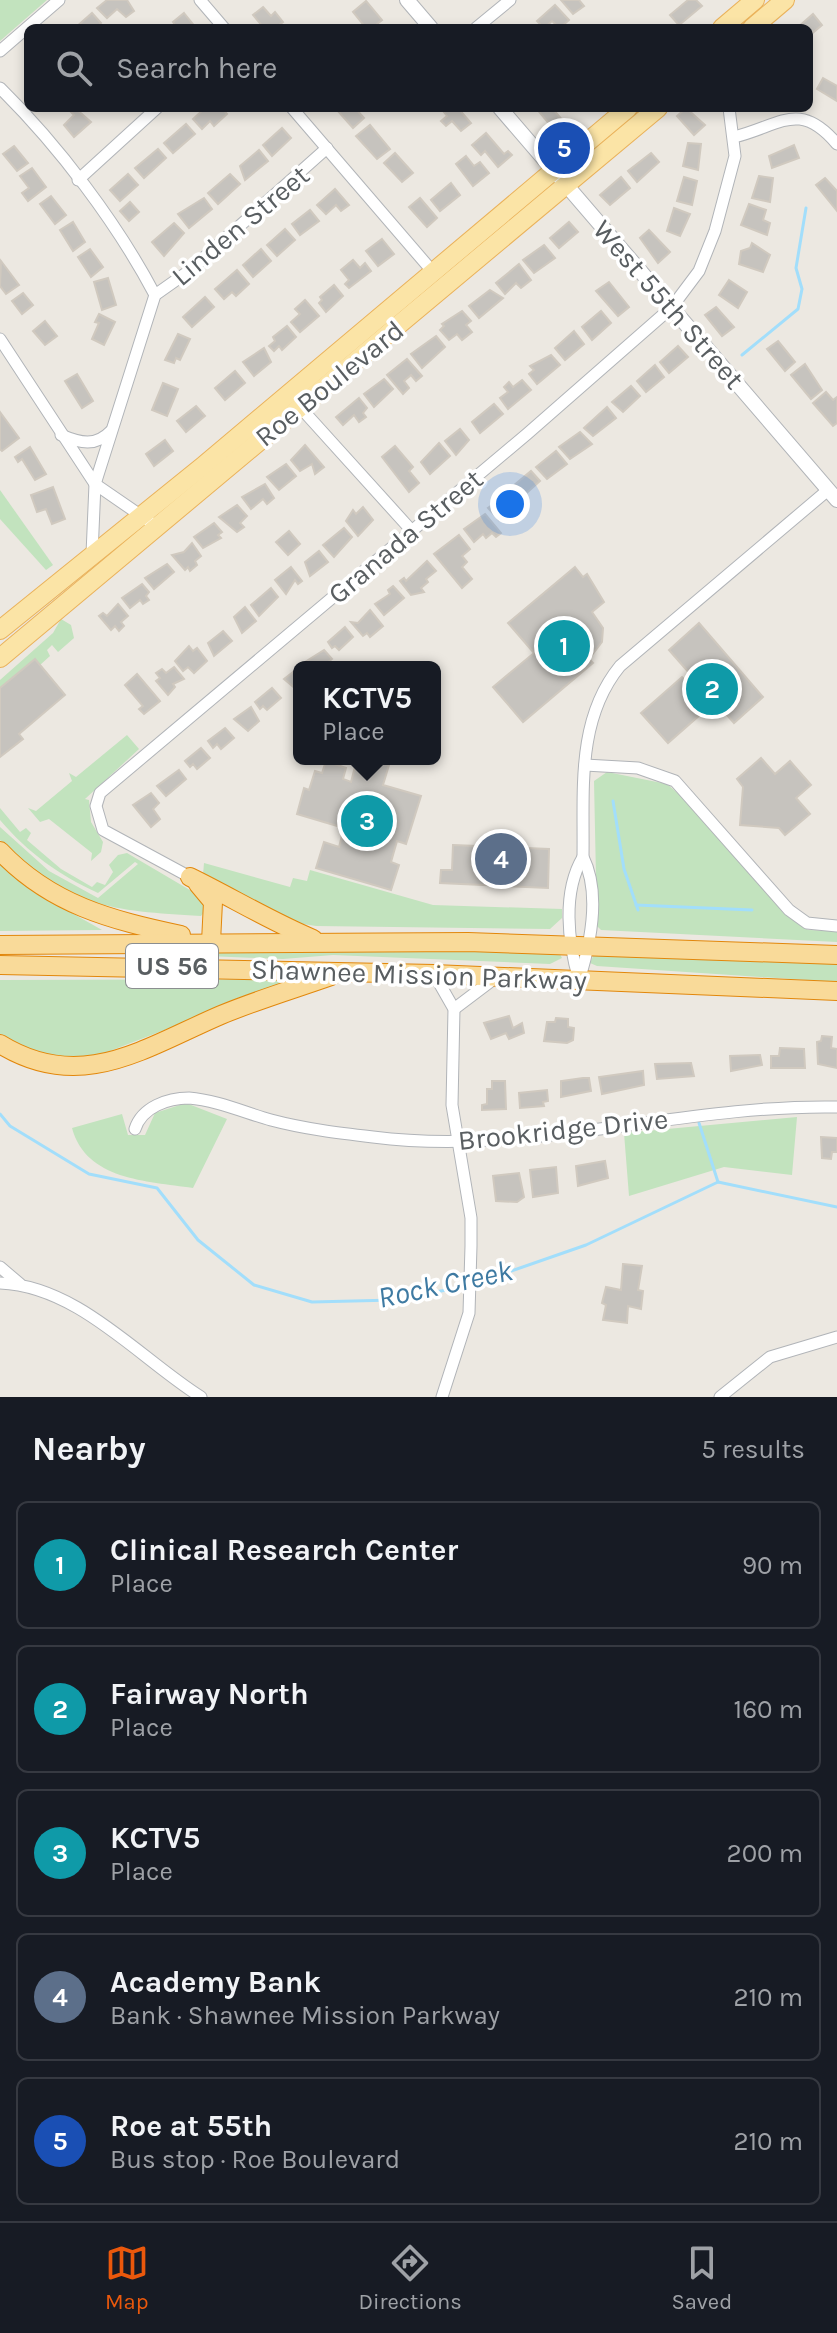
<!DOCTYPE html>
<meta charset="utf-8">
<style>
body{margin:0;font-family:Karla,sans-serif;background:#20242c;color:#f1f3f6}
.you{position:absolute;left:510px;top:504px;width:28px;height:28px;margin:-20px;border:6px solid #fff;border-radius:50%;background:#1a73e8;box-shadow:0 0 0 12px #1a73e833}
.badge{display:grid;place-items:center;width:52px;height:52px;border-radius:50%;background:#ea580c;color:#fff;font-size:26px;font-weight:700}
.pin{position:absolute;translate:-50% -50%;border:4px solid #fff;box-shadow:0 2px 8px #0006}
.popup{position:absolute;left:293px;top:661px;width:148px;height:104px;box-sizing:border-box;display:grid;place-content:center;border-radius:12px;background:#171b24;filter:drop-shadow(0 2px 6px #0005);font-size:26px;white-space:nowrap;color:#9ea1a6}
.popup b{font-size:30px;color:#f1f3f6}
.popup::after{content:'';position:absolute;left:50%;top:100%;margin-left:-16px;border:16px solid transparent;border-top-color:#171b24}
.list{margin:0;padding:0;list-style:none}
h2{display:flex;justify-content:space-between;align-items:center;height:104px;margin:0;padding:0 32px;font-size:34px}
h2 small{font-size:26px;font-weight:400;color:#9ea1a6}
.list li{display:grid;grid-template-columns:52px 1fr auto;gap:24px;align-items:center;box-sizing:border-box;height:128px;margin:0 16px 16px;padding:0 16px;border:2px solid #363941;border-radius:12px}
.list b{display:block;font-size:30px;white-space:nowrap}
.list p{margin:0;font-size:26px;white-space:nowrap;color:#9ea1a6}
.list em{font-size:26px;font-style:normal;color:#9ea1a6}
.icon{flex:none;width:44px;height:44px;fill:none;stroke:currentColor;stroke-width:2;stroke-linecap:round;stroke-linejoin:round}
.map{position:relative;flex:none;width:837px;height:1397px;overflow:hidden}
.search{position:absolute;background:#171b24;box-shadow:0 4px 12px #0003;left:24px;right:24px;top:24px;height:88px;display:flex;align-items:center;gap:20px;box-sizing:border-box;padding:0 28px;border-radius:12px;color:#9ea1a6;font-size:30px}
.sheet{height:824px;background:#171b24}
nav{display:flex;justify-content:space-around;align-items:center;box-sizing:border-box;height:112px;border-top:2px solid #363941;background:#171b24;font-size:22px;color:#9ea1a6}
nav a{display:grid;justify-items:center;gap:4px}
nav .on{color:#ea580c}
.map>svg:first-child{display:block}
.green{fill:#c2e3be}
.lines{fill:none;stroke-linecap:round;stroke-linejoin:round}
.stream{stroke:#a2defb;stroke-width:3}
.building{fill:#c6c3be;stroke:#d0c9bf;stroke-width:2}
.minor-casing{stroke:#b1b4b8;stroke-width:13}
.tertiary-casing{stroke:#b1b4b8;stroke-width:16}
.primary-casing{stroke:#eab25b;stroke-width:20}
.trunk-casing{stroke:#e2870b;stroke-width:20}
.minor{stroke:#fff;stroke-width:11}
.tertiary{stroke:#fff;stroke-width:14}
.primary{stroke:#fbe4a6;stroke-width:18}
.trunk{stroke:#f9da99;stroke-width:18}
.labels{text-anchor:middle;stroke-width:7;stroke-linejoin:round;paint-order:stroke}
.shield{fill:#fff;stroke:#8b8e90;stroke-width:2}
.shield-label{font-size:26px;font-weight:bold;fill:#595e61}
.street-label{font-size:28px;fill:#595e61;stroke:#fff}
.water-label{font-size:30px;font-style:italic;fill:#3e7aa2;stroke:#fff}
</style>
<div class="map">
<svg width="837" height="1397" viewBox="0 0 837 1397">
<rect width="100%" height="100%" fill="#ece8e1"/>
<g class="green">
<path d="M0,0H47L0,41Z"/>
<path d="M0,490L53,565L46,570L0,519Z"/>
<path d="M61,619L71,625L74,638L58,652L52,645L47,650L50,656L40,665L35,659L0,688V680L53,633Z"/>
<path d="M127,735L139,749L85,799L89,800L91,822L103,842L101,852L91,861L92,853L49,819L40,822L28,808L36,811L72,781L69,773L76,777Z"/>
<path d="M607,772L667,784L687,801L784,913L808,930L837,931V942L601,930L597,926L594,781Z"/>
<path d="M0,808L20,832L26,828L31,833L27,840L61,869L92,887L97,882L105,885L113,872L109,865L118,855L127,853L200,896L205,911L201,916C111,911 66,907 0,840V827L49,871L98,898L138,864L135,862L98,893C59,875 28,853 0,820Z"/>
<path d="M0,861L56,904L102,930L0,931Z"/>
<path d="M204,863L290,887L293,878L307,881L310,870L433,905L562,909V918L550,929L316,926L290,922L203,875Z"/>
<path d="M455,949L560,954L562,958L550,964L333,955L283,959L107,952Z"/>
<path d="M594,954L837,964V982L597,966L590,963Z"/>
<path d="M297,979L97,1056L60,1057L27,1049L0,1034V980Z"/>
<path d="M186,1103L227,1119L193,1188C146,1181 86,1180 72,1128L122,1114L128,1135H145L155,1113Z"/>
<path d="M797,1117L792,1175L724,1167L629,1196L624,1133Z"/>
</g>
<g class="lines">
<g class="stream">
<path d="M742,355L798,309L802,289L796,268L806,208"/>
<path d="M613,801L624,869L638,910"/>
<path d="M636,905L752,910"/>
<path d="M0,1114L10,1126L89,1174L157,1188L198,1240L254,1285L312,1302L394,1300L467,1286"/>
<path d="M699,1123L718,1182"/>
<path d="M474,1284L586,1245L718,1182L837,1207"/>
</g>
</g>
<g class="building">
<path d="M107,0H127L134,11L126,17L117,9L107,18L97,8Z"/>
<path d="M561,0H579L584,6L573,14Z"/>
<path d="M688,0H696L702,6L679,25L670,15Z"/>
<path d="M366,1L382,20L372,28H366L353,12Z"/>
<path d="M555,5L569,20L560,28L552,21L544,28L537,21Z"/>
<path d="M263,7L271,16L275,12L283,22L275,28H264L253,15Z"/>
<path d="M92,13L101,23L96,28H75Z"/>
<path d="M184,13L196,28H177L173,22Z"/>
<path d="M813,14L822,25L809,36V28H797Z"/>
<path d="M823,78L837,86V101L817,89Z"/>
<path d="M75,108L91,122L74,137L64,125L74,115L71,112Z"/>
<path d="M205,108H222L227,114L214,126L210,121L202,129L193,119Z"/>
<path d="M339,108H355L364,118L353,128L337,110Z"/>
<path d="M447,108H458L471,123L461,131L452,121L446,126L441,121L447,116L443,111Z"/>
<path d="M536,108H552L564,122L555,131Z"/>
<path d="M686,108L705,125L694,135L677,116Z"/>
<path d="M186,124L195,134L173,153L164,143Z"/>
<path d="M370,125L390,149L377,159L356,136Z"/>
<path d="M282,128L291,138L272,156L263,145Z"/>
<path d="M486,133L504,154L508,151L512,155L498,167L485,151L481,155L472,145Z"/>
<path d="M688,143L701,144L698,170L683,166Z"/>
<path d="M794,145L799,158L772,168L769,156Z"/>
<path d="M14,146L28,163L17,171L3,154Z"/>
<path d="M158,149L166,158L144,178L135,168Z"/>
<path d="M259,150L268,161L245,180L240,166Z"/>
<path d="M395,153L413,173L402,182L384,163Z"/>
<path d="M651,153L659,162L637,182L628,171Z"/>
<path d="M466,156L474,166L480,162L489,173L473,186L456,164Z"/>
<path d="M32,168L46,187L28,201L22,193L29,188L20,176Z"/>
<path d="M128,174L138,185L120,201L110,190Z"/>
<path d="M230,174L240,184L218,204L208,193Z"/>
<path d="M759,176L773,178L770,202L752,198Z"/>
<path d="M621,177L630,188L610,205L600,195Z"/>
<path d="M684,177L697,181L692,205L677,201Z"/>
<path d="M825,178L837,191V211L816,185Z"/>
<path d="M451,183L460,195L440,211L431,200Z"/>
<path d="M335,189L349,205L341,211L336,205L326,214L317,205Z"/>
<path d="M51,196L66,215L55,224L40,204Z"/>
<path d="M204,198L212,209L189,228L178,214Z"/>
<path d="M420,198L437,218L427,227L409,207Z"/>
<path d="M130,202L139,212L129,221L120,211Z"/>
<path d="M749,204L766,210L763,220L770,223L767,235L741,225Z"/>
<path d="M674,208L690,214L680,236L667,231Z"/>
<path d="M310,210L319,221L300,235L292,224Z"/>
<path d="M73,222L85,242L73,251L60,230Z"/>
<path d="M569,222L578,232L559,248L550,238Z"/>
<path d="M174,223L184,233L164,256L152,242Z"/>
<path d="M285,229L295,240L277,256L267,245Z"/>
<path d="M649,230L670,252L658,263L640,238Z"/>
<path d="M382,239L394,254L378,266L366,251Z"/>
<path d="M752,243L770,255L763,272L739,264L741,251L750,248Z"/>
<path d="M544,245L555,258L534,273L523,260Z"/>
<path d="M90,249L103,267L91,277L78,257Z"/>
<path d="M261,249L271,261L253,277L243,265Z"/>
<path d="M353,260L360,268L365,263L371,271L349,288L345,284L349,280L341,270Z"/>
<path d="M1,261L19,285L6,294L0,286Z"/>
<path d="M519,264L531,280L521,288L516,283L505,294L496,283Z"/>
<path d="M237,270L249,284L236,296L232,292L224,299L215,289Z"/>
<path d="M108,278L116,305L102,310L94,282Z"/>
<path d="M729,280L747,292L738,308L719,295Z"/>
<path d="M609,282L629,307L618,316L596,291Z"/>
<path d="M334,285L343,296L326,312L319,303L322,300L320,297Z"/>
<path d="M490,290L503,298L479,318L469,306Z"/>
<path d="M23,293L33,305L22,314L12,301Z"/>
<path d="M205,297L214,307L192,327L183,317Z"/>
<path d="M305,300L319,316L300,332L291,322L300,314L295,309Z"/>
<path d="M716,307L734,327L722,336L705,315Z"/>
<path d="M462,311L471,321L466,325L472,332L462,340L457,334L449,340L440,330L444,326L442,324Z"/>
<path d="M601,311L611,323L592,340L582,327Z"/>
<path d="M99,314L115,322L104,345L92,339L99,323L95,322Z"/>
<path d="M45,321L57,336L45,345L33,331Z"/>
<path d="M287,326L296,337L282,350L279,346L274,351L269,346L275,341L273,337Z"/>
<path d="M574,331L584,344L565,360L555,348Z"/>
<path d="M178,334L190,339L180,360L176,358L174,363L165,360Z"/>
<path d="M436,336L445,347L422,368L411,354Z"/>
<path d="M778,341L795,362L785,371L767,349Z"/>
<path d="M678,346L688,357L669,373L660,362Z"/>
<path d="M264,348L271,362L254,376L243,362Z"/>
<path d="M551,355L560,365L537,384L529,374L534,370L530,366Z"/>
<path d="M407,359L422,376L416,381L411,375L404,381L409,388L403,394L387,375Z"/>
<path d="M805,364L822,390L811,399L791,375Z"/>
<path d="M655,365L664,377L646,392L637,381Z"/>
<path d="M235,371L245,383L225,400L215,388Z"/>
<path d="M77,374L93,401L82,408L65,381Z"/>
<path d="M384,379L393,389L374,407L364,394Z"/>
<path d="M522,380L531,390L508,409L500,398L508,392L504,387L509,382L513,387Z"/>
<path d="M163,383L178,389L167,416L152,410Z"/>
<path d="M631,386L640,396L623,412L612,402Z"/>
<path d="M826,392L833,400L837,397V423L833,426L813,403Z"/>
<path d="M359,398L367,408L363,413L366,417L359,422L354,415L343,425L336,417Z"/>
<path d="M494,404L503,414L480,433L472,422Z"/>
<path d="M196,406L205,416L186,432L177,421Z"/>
<path d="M607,407L616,418L593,436L584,428Z"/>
<path d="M0,412L19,438L2,451L0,449Z"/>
<path d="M460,429L469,440L456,455L445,441Z"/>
<path d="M580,432L592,444L570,459L559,447Z"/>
<path d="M165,440L173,451L154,466L146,454Z"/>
<path d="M439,443L450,456L430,474L421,462Z"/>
<path d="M305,445L324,467L315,474L312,464L300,471L291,460Z"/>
<path d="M395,446L413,467L409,471L419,483L409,492L382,457Z"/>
<path d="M30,447L46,474L35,480L22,459L18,462L15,457Z"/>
<path d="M556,451L567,464L547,479L536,467Z"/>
<path d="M286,464L296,476L279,490L267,477Z"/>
<path d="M531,471L540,481L521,498L512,487Z"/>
<path d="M265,484L274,498L267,504L263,499L251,509L242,497Z"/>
<path d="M53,487L65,519L52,524L46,509L37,512L31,495Z"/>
<path d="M509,493L523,511L519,516L513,508L499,520L488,508Z"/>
<path d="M237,505L247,516L240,523L244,527L237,532L219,517Z"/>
<path d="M363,507L373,520L358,536L346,521L353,510L356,514Z"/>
<path d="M485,514L501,533L496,537L492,533L486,538L483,534L474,542L464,529Z"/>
<path d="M214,523L222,532L218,535L221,538L203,548L194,537Z"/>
<path d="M344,528L352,537L334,557L323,545Z"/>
<path d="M289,531L300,544L288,555L276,542Z"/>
<path d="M459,535L470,549L462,556L467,562L462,567L472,579L462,588L434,554Z"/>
<path d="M192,543L201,556L195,561L197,565L190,571L188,567L185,570L172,555L184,552Z"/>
<path d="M319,551L328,562L310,576L305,562Z"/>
<path d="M427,561L436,571L426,579L428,582L421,588L424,592L411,595L400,581L404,578L406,581Z"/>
<path d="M167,564L174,572L154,589L145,578Z"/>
<path d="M291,567L302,581L298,584L295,580L286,594L275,580Z"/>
<path d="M575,567L583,577L587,574L604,602L592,612L603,628L602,642L589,659L593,663L523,722L493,687L534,653L508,623Z"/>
<path d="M142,584L149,592L146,596L149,600L143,604L140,600L130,608L122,598Z"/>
<path d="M393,586L404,598L384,615L375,604L390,594L388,590Z"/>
<path d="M271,588L278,597L259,616L251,605Z"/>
<path d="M118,604L128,616L121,622L124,626L119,631L115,626L111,630L99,616L103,613L107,616Z"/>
<path d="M245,607L256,621L242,633L234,617Z"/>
<path d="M370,610L383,626L370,637L367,633L363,636L351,622L358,623Z"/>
<path d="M699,623L763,697L734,723L712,698L705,704L709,707L668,743L641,713L682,677L685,680L691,675L669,650Z"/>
<path d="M345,627L353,637L339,650L335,646L332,648L328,642Z"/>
<path d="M223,631L232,641L214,656L208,643Z"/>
<path d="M189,646L193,651L197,648L207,661L194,673L188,667L183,671L175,661Z"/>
<path d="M324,650L332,659L322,667L302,664Z"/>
<path d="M35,659L65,695L19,734L23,739L0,757V688Z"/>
<path d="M174,667L184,679L173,684L175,687L168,695L156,681L160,678L156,673L162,669L166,673Z"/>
<path d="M297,669L299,672L297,690L284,679Z"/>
<path d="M137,674L160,701L144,714L139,709L143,706L125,685Z"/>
<path d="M272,688L281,698L267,710L263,706L260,709L255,702Z"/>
<path d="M251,707L259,721L248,731L234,719Z"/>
<path d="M225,728L234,738L221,749L217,744L213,748L208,741Z"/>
<path d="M201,748L210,758L197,769L193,764L190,767L185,761Z"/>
<path d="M761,758L775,774L790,761L811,785L796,798L810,814L785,835L779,828L740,825L743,787L737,779Z"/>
<path d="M357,759L389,765L383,785L421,796L406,844L397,841L391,862L399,865L391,890L316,868L324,842L339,847L344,828L297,814L304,788L309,790L315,771L322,773L326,761L346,768L343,779L351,782Z"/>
<path d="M179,770L186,779L166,796L157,786Z"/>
<path d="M151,793L159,803L153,809L160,819L151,827L133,805Z"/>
<path d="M453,845L549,849L548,888L440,883L441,870H452Z"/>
<path d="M509,1016L513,1028L522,1023L524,1033L509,1039L506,1033L491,1039L484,1023Z"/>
<path d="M556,1018L568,1019V1027L574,1028L573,1040L567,1043L544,1041L547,1022H555Z"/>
<path d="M822,1036L832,1037L831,1048L837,1049V1068L818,1064L817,1042L821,1041Z"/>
<path d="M780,1048L804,1049L805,1068H771V1056H779Z"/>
<path d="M760,1055L762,1065L731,1071L730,1056Z"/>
<path d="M691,1063L694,1076L657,1079L655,1064Z"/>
<path d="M643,1071L644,1085L602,1094L599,1077Z"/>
<path d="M583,1078H589L591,1091L561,1097V1081Z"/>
<path d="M492,1081H505L506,1109L482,1110V1105L487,1104V1089H492Z"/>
<path d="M547,1090L548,1101L543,1102L544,1106L520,1108L519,1093Z"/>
<path d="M821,1137L837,1138V1152H832L831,1159L822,1158Z"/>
<path d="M605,1161L608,1178L578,1186L576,1166Z"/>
<path d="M556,1167L558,1193L533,1197L530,1170Z"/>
<path d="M519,1173L524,1197L517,1202L496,1201L493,1176Z"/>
<path d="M623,1264L642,1266L638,1290L643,1291L641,1309L628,1306L627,1323L603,1320L606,1305L602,1303L606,1287L621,1290Z"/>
</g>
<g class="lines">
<defs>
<g id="minor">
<path d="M200,0L224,28"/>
<path d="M476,28L510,0"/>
<path d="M0,51L59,0"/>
<path d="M0,88C58,145 117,223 155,295"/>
<path d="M292,108L433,272"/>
<path d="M734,137C780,126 799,99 837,144"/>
<path d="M78,180L157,108"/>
<path d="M0,339L95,484L156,526"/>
<path d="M299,406L412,531"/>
<path d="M61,435C80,443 96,447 111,431"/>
<path d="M92,554L95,484L155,295L189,271L327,148"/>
<path d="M585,765L638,768L675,781L789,910L807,923L837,926"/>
<path d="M190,877L103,830L96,806L100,793L527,434L672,307L699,271L715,231L735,156L729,108"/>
<path d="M434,974L454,1009L452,1105L471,1218V1246L469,1313L442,1397"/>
<path d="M579,980C591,942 601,893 583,857C584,790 576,720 620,666L828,490"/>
<path d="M579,980C568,942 562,892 583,857"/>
<path d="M454,1009L495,978"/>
<path d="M135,1129C142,1107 168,1098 189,1098C216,1100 246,1113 271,1120C305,1129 339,1133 373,1137C529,1157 681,1104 837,1107"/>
<path d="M0,1267L20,1284"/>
<path d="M0,1283C78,1286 139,1358 201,1397"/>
<path d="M720,1397L770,1357L837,1337"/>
</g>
<g id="tertiary">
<path d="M407,0L431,28"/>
<path d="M500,108L837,500"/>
</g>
<g id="primary">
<path d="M722,28L755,0"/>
<path d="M752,28L785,0"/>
<path d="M0,630L203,466L628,108"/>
<path d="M0,658L658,108"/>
</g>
<g id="trunk">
<path d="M0,851C51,905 111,920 181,935"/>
<path d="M190,877C231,897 270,921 313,939"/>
<path d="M198,884L213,902L211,942"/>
<path d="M0,945L468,942L837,955"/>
<path d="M0,965L434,974L837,991"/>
<path d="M0,1044C81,1094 144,1048 221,1015C257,1000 294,989 331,976"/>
</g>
</defs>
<use href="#minor" class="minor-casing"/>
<use href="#tertiary" class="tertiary-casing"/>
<use href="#primary" class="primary-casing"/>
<use href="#trunk" class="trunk-casing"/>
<use href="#minor" class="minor"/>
<use href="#tertiary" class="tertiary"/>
<use href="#primary" class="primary"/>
<use href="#trunk" class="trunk"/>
</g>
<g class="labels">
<rect class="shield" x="126" y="944" width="92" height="44" rx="6"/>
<g class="shield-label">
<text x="172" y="975">US 56</text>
</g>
<g class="street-label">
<text transform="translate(240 225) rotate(-40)" y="10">Linden Street</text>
<text transform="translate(669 304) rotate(49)" y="10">West 55th Street</text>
<text transform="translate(329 383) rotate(-39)" y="10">Roe Boulevard</text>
<text transform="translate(405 536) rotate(-40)" y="10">Granada Street</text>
<text transform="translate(419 974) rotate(2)" y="10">Shawnee Mission Parkway</text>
<text transform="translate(563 1129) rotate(-6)" y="10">Brookridge Drive</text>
</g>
<g class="water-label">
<text transform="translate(445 1284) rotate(-12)" y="10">Rock Creek</text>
</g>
</g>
</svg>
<div class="you"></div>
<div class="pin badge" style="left:564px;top:646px;background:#0f9aa8">1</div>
<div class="pin badge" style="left:712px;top:689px;background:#0f9aa8">2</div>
<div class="pin badge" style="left:367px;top:821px;background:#0f9aa8">3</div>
<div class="popup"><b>KCTV5</b>Place</div>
<div class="pin badge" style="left:501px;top:859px;background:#5c6f8a">4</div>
<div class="pin badge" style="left:564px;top:148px;background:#1a4fb4">5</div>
<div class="search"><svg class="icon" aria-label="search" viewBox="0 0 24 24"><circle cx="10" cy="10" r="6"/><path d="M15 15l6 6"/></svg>Search here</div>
</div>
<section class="sheet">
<h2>Nearby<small>5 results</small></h2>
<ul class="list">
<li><span class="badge" style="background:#0f9aa8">1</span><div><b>Clinical Research Center</b><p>Place</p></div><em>90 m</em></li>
<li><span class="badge" style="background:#0f9aa8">2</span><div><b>Fairway North</b><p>Place</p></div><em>160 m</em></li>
<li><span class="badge" style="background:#0f9aa8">3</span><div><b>KCTV5</b><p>Place</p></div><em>200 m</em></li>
<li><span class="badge" style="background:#5c6f8a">4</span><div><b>Academy Bank</b><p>Bank · Shawnee Mission Parkway</p></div><em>210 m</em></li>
<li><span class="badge" style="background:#1a4fb4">5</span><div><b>Roe at 55th</b><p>Bus stop · Roe Boulevard</p></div><em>210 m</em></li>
</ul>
</section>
<nav>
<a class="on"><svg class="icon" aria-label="map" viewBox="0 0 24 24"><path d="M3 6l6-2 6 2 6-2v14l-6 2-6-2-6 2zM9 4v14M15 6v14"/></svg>Map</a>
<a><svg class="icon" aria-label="directions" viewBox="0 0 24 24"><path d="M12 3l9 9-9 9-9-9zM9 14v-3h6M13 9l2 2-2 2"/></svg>Directions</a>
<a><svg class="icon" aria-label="saved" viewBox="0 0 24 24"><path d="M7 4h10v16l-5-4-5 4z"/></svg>Saved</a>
</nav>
